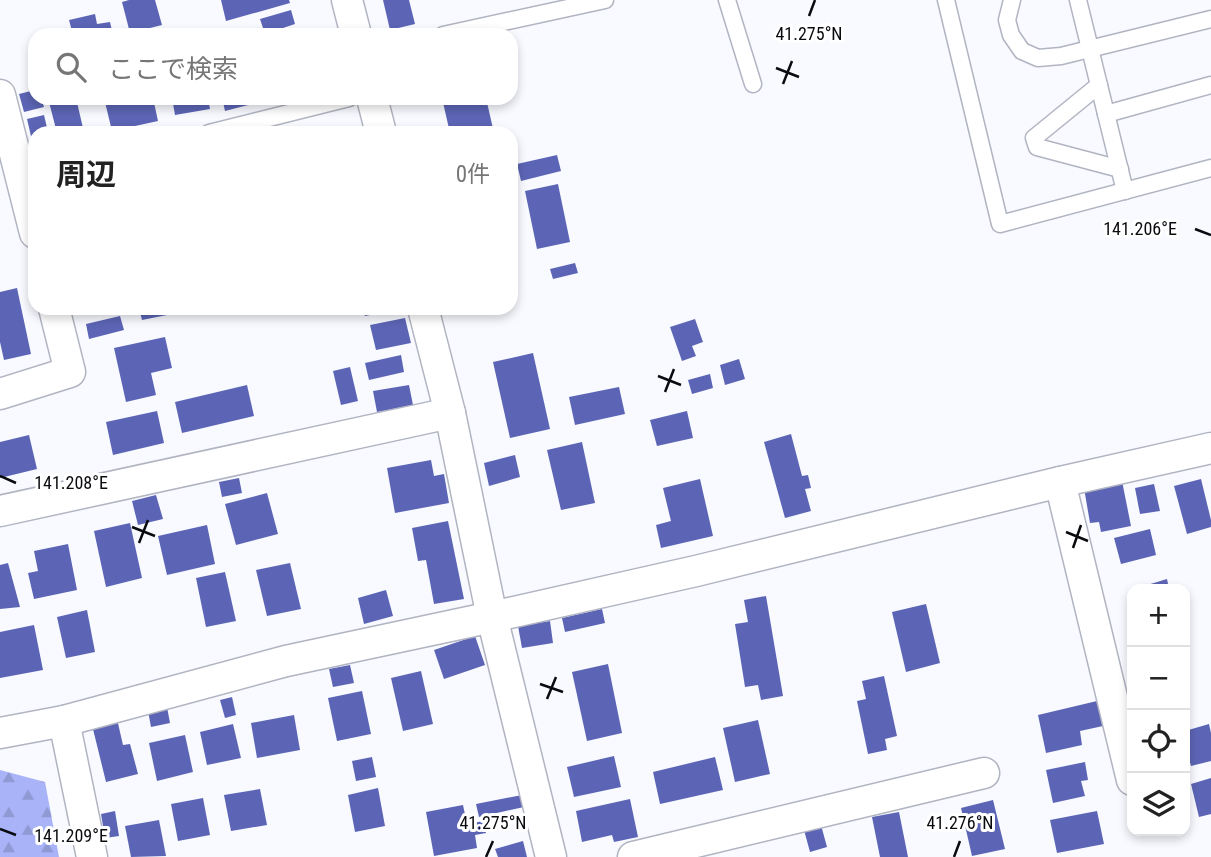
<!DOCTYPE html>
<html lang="ja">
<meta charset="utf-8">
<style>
body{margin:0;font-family:"Roboto Condensed","Noto Sans JP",sans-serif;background:#f2f2f2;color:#222}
.controls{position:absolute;right:21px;bottom:21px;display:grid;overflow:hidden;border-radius:14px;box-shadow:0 4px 10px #0003}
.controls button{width:63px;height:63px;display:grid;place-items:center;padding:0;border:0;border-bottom:2px solid #e0e0e0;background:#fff;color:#222;font:35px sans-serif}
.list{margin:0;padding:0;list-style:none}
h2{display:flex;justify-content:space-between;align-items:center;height:91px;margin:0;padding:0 28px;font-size:30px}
h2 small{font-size:23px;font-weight:400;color:#767676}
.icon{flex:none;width:38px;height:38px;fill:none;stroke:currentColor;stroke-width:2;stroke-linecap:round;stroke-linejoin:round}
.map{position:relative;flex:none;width:1211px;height:857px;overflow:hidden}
.search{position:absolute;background:#fff;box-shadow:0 4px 10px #0003;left:28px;top:28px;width:490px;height:77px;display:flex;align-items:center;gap:18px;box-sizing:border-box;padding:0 24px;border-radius:21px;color:#767676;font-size:26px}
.panel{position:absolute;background:#fff;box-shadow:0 4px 10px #0003;left:28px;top:126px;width:490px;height:189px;border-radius:21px}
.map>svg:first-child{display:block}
.forest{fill:url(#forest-firs)}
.building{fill:#5c65b5}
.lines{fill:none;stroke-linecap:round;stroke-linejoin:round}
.service-casing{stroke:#b1b4c1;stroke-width:19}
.minor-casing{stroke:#b1b4c1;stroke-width:33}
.service{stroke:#fff;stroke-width:16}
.minor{stroke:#fff;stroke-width:30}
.ticks{fill:none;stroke:#0a0b0f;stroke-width:2.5}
.ticks-label{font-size:18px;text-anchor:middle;fill:#0a0b0f;stroke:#fff;stroke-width:6;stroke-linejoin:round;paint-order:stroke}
</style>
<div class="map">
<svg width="1211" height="857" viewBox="0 0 1211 857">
<defs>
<pattern id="forest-firs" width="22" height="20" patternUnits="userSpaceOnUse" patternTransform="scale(1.75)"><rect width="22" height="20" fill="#a8b3f8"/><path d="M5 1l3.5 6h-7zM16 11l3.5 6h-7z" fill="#8f99d3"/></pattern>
</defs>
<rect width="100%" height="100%" fill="#f8faff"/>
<path class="forest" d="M0,770L45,782L59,857H0Z"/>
<g class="building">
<path d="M129,0H155L162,25L130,33L122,2Z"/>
<path d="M221,0H289L290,3L226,21Z"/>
<path d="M383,0H409L415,24L390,30Z"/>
<path d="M291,10L295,24L265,34L260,19Z"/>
<path d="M95,14L97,24L110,22L113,35H73L69,20Z"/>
<path d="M35,90V98H41L44,107L24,112L19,94Z"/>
<path d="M48,98H76L83,128L57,133Z"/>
<path d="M104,98H139V100L153,98L158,121L112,131Z"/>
<path d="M172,98H208L210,109L175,115Z"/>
<path d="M222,98H250L252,104L225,111Z"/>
<path d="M442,98H486L494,133H450Z"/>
<path d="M44,115L48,132L35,133V135L31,136L27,119Z"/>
<path d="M557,155L561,171L521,181L517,164Z"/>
<path d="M558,184L570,242L537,249L525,191Z"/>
<path d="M575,263L578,273L553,279L550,269Z"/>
<path d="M17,288L31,354L4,360L0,342V292Z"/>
<path d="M139,308H171L172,314L142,320Z"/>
<path d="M363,308H400V309L365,316Z"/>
<path d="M120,316L124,330L89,339L86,324Z"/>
<path d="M405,318L411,343L376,350L370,325Z"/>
<path d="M695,319L703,342L692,346L696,356L682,361L670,327Z"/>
<path d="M165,337L172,368L151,373L156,395L126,402L114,348Z"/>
<path d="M533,353L550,429L510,438L493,362Z"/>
<path d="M401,355L404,372L369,380L365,363Z"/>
<path d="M739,359L745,379L725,385L720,365Z"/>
<path d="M350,367L358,401L341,405L333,371Z"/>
<path d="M710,374L713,388L692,394L688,380Z"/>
<path d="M247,385L254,416L182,433L175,402Z"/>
<path d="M409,385L413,405L377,412L373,391Z"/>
<path d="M619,387L625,414L575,425L569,397Z"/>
<path d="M157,411L164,443L113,455L106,422Z"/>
<path d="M687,411L693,438L657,446L650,420Z"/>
<path d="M791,434L802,476L808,475L811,488L805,489L811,511L785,518L764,442Z"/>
<path d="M29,435L37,469L0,478V442Z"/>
<path d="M582,442L595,503L561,510L547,450Z"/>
<path d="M515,455L520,477L489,486L484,463Z"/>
<path d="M431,460L434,476L444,474L449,503L395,513L387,468Z"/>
<path d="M239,478L242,493L222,497L219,482Z"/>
<path d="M700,479L713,536L661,548L656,525L671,521L663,488Z"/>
<path d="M1201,479L1211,520V527L1187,534L1174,486Z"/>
<path d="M1122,481L1131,526L1101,532L1099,522L1090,523L1084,488Z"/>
<path d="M1154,484L1160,511L1140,514L1135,488Z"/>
<path d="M267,493L278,534L236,545L225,504Z"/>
<path d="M156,495L163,519L138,525L132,501Z"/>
<path d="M448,521L464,599L434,604L426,560L418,561L412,528Z"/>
<path d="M130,523L142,578L106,587L94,531Z"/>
<path d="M207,525L215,564L167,575L158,536Z"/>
<path d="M1150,529L1156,555L1121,564L1114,538Z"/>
<path d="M68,544L77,590L34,599L28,573L38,571L34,551Z"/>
<path d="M8,563L20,607L0,609V565Z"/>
<path d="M290,563L301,609L267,616L256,570Z"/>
<path d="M225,572L236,621L206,627L196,578Z"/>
<path d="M1167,579L1169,589H1134Z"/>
<path d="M386,590L393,616L364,624L358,598Z"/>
<path d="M766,596L783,696L761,700L758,685L745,687L735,624L748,622L744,600Z"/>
<path d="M926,604L940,663L906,672L892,612Z"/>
<path d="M602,609L605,623L565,632L562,618Z"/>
<path d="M87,610L95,652L66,658L57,617Z"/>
<path d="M550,621L553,643L522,648L518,626Z"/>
<path d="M34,625L43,670L0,678V632Z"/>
<path d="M475,636L485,665L444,679L434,650Z"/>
<path d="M608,664L622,733L587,741L572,672Z"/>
<path d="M350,665L354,683L333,687L329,669Z"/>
<path d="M421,671L433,724L403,731L391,678Z"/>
<path d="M884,676L897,736L885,739L887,750L868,754L857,701L866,699L862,681Z"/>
<path d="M362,691L371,734L337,741L328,698Z"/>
<path d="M232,697L236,715L225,718L220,700Z"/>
<path d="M1097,701L1103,726L1080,731L1082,745L1046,753L1038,715Z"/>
<path d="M167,707L170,723L151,727L148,711Z"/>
<path d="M294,715L300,750L257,758L251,723Z"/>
<path d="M117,719L123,745L130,744L138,774L106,782L92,725Z"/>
<path d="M758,720L770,774L735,782L723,728Z"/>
<path d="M233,724L241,758L207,765L200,732Z"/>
<path d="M1209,724L1211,733V761L1191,766L1185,745V731Z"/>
<path d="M185,735L193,772L157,781L149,743Z"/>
<path d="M614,756L621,787L574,797L567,767Z"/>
<path d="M372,757L376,777L356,781L352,761Z"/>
<path d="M715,757L723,790L660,804L653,772Z"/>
<path d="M1085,762L1088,780L1081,781L1085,796L1053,803L1046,770Z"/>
<path d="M1211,778V814L1199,817L1191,784Z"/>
<path d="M378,788L385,826L355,832L348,795Z"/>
<path d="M260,789L267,825L231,831L224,795Z"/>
<path d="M522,795L524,807L479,817L476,804Z"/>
<path d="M203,798L210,835L178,841L171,804Z"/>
<path d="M630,799L638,837L614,842L612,835L582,842L576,811Z"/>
<path d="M993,800L1005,849L972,856L961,808Z"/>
<path d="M463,805L467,824L484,821L486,833L475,835L477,848L434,856L426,812Z"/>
<path d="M115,811L119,836L105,838L101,814Z"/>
<path d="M1097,811L1104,844L1057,853L1050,820Z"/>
<path d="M899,812L908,857H880L872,817Z"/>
<path d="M159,820L166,856L131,857L125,826Z"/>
<path d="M821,825L827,847L810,852L804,830Z"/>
<path d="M523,841L527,857H498L495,849Z"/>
</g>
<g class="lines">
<defs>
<g id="service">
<path d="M727,0L753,84"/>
<path d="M946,0L1000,224L1211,168"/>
<path d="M1012,0L1007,20L1011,35L1022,51L1038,58L1061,56L1211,19"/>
<path d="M1078,0L1125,191"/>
<path d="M443,35L605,0"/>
<path d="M1099,85L1034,138L1037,147L1120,169"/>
<path d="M1106,114L1211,85"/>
<path d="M209,133L349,98"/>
</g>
<g id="minor">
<path d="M347,0L356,35"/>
<path d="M0,95L35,233"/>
<path d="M372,98L381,133"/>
<path d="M423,308L450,413L492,617L551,857"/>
<path d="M0,394L70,372L54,308"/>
<path d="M1060,482L1132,780"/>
<path d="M0,511L450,413"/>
<path d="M64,721L92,857"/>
<path d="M0,733L64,721L286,661L492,617L696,571L1060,482L1211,448"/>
<path d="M633,857L984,773"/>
</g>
</defs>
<use href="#service" class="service-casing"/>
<use href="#minor" class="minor-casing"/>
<use href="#service" class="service"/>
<use href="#minor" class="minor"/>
</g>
<path class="ticks" d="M809,16L815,0M776,68L799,77M783,84L792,61M1195,229L1211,235M658,376L681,385M665,392L674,369M0,476L16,483M132,527L155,536M1066,532L1088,541M139,543L148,520M1073,548L1081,525M540,684L563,692M547,699L556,677M0,829L16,835M486,857L493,841M954,857L960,841"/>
<g class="ticks-label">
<text x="809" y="40">41.275°N</text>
<text x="1140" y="235">141.206°E</text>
<text x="71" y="489">141.208°E</text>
<text x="493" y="829">41.275°N</text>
<text x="960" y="829">41.276°N</text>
<text x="71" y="842">141.209°E</text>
</g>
</svg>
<div class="controls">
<button>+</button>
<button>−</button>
<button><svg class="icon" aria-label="locate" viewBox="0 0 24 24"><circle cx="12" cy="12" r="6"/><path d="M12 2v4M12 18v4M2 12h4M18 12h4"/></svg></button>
<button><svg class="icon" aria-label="layers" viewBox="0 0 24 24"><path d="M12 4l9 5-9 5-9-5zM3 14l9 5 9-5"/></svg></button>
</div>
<div class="search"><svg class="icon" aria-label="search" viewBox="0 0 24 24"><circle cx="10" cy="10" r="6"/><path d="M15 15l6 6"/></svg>ここで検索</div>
<section class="panel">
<h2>周辺<small>0件</small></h2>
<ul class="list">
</ul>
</section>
</div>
